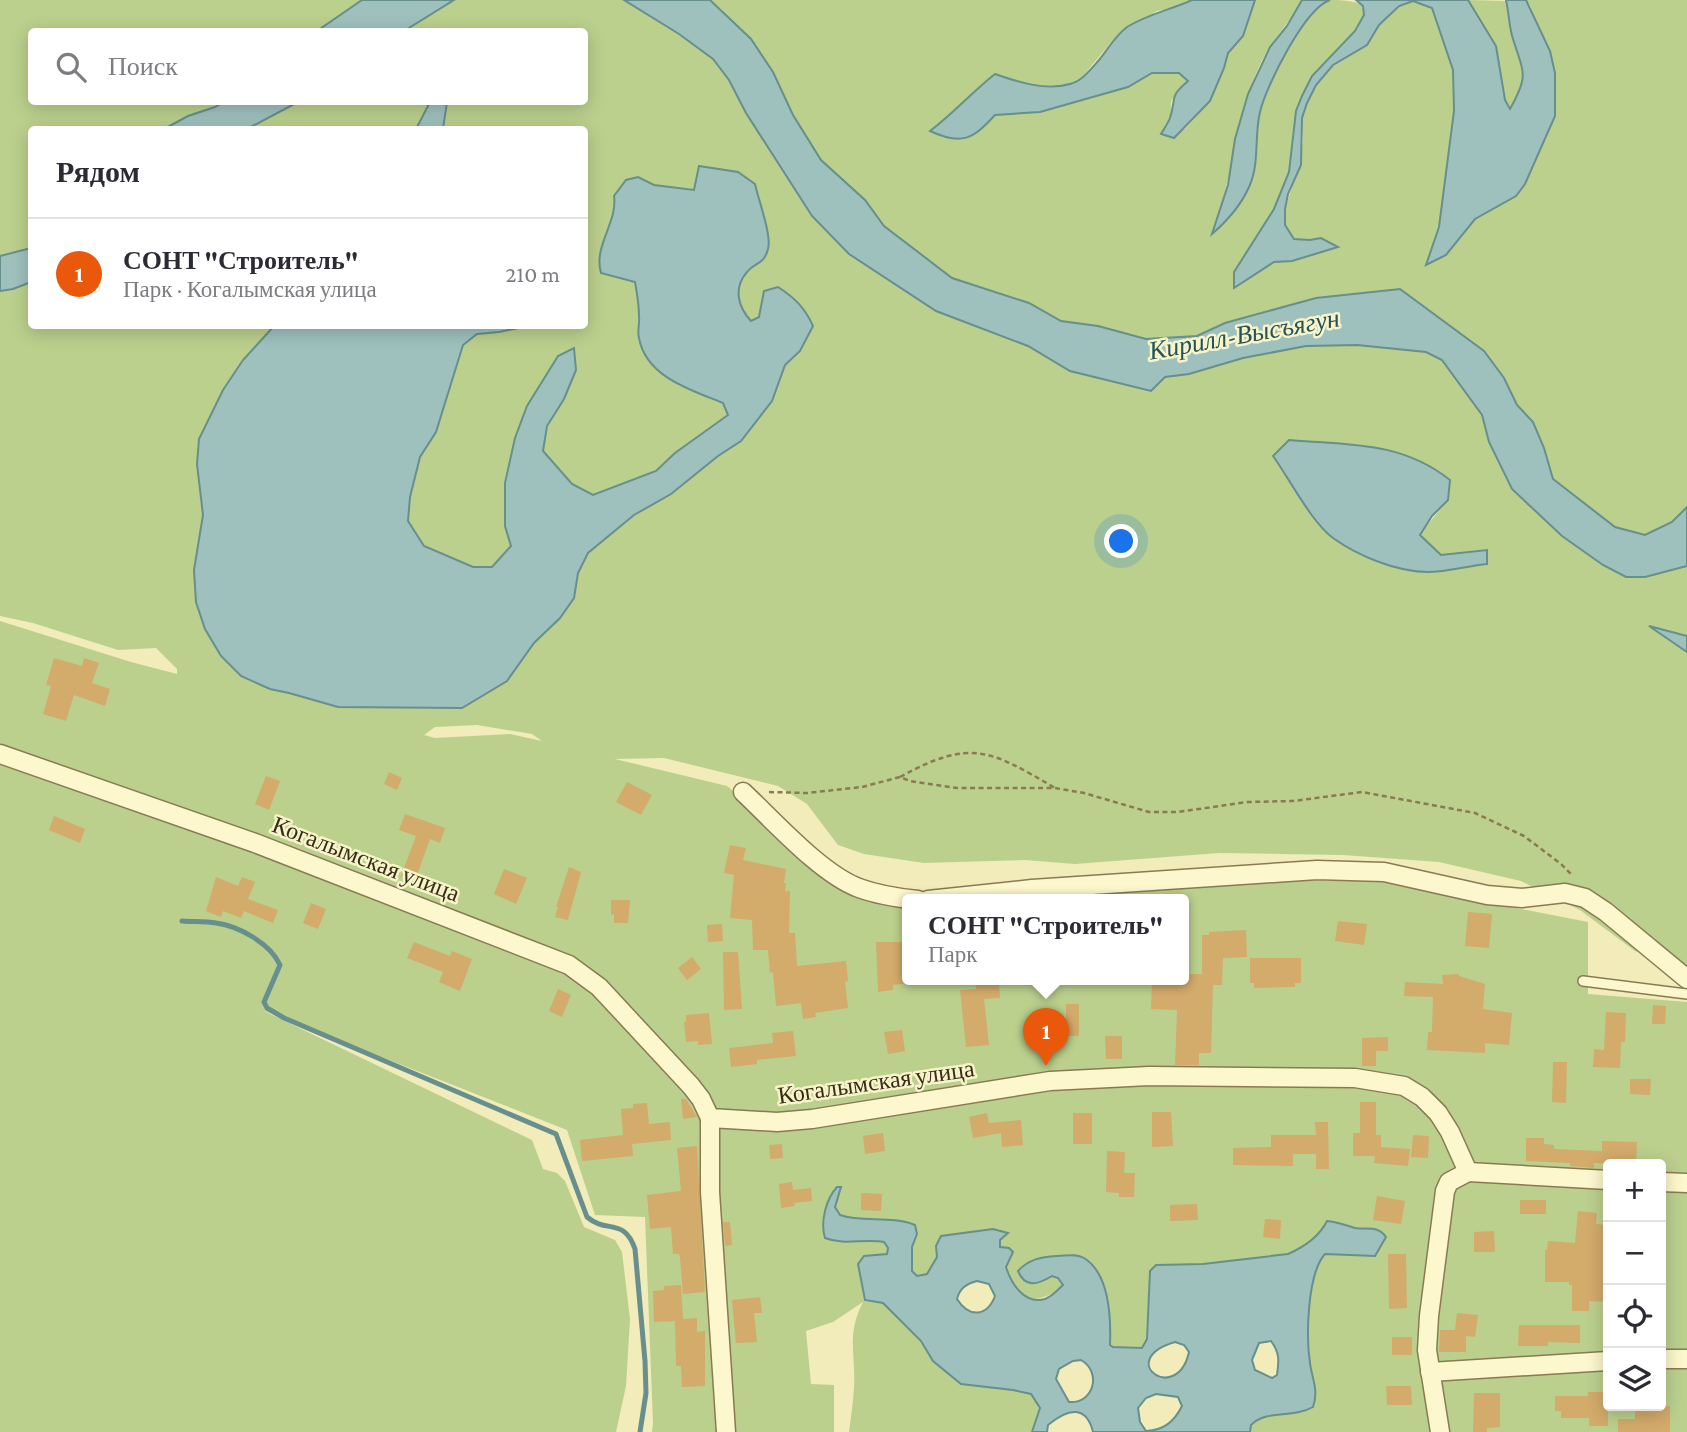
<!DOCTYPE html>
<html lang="ru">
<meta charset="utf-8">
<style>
body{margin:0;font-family:"Crimson Pro",serif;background:#f7f7f7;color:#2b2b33}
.controls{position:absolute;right:21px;bottom:21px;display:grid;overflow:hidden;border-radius:7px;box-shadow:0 4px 18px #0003}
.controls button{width:63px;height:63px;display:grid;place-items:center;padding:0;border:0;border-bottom:2px solid #e1e1e2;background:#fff;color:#2b2b33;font:35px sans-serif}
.you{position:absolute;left:1122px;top:542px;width:24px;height:24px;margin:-18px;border:5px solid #fff;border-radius:50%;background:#1a73e8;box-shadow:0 0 0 10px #1a73e833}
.badge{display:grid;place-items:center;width:46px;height:46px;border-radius:50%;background:#ea580c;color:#fff;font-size:23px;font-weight:700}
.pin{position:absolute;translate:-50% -58px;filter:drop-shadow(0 2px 4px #0008)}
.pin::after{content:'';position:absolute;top:37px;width:24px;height:21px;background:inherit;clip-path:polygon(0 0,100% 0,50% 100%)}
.popup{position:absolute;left:902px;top:894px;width:287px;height:91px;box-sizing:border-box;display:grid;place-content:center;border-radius:7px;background:#fff;filter:drop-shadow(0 2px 5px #0005);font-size:23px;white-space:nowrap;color:#7c7c81}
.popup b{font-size:26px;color:#2b2b33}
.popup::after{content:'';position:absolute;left:50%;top:100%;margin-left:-14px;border:14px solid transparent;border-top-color:#fff}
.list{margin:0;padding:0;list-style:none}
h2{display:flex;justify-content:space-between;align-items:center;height:91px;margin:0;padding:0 28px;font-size:30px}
h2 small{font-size:23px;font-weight:400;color:#7c7c81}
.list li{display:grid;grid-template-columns:46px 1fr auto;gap:21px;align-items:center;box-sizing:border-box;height:112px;padding:0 28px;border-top:2px solid #e1e1e2}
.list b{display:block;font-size:26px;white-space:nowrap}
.list p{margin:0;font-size:23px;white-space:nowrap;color:#7c7c81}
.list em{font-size:23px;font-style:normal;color:#7c7c81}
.icon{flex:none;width:38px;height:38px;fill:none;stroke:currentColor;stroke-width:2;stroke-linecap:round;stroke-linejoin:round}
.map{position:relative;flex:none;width:1687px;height:1432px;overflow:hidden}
.search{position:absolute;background:#fff;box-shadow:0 4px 18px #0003;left:28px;top:28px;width:560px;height:77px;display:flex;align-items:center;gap:18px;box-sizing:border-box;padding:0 24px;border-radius:7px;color:#7c7c81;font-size:26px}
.panel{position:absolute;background:#fff;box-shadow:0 4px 18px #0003;left:28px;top:126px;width:560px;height:203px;border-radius:7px}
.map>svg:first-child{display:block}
.green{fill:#bbd08d;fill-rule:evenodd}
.water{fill:#9fc1be;stroke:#668f8d;stroke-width:2;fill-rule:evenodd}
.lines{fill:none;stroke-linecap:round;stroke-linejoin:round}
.stream{stroke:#668f8d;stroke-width:5}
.building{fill:#d3ab6b}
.lane-casing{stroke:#897a53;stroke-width:12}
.street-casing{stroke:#897a53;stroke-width:21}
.path{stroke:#897a53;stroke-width:2.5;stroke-dasharray:5 3.5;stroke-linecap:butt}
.lane{stroke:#fcf7cd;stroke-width:9}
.street{stroke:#fcf7cd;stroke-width:18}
.labels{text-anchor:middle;stroke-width:5;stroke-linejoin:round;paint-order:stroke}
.street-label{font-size:24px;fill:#372d19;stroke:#f8f4c9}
.water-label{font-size:26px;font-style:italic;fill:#275258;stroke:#f8f4c9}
</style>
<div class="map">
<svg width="1687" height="1432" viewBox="0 0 1687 1432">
<rect width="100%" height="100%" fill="#f1ecb9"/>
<g class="green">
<path d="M0,0H362L317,31L32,32V102H224L216,107L188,116L164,129L32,130L31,248L0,256Z"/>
<path d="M454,0H624L679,34L713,59L729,80L746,113L812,216L849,254L936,311L1028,346L1070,371L1151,391L1165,377L1189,374L1243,358L1306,346L1357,345L1425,352L1442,360L1482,415L1489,442L1512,489L1562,536L1603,565L1626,577H1645L1687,566V636L1651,627L1687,652V965L1635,951L1580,910L1521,881L1439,862L1343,855L1219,853L1075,864L1025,860L924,863L864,854L838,845L807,804L778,786L664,758L615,759L727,786L880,903L1011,886L1109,880L1377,881L1588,922V994L1687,1002V1432H1250L1251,1425C1267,1408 1292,1419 1313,1407C1319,1391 1312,1379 1310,1363C1307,1336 1307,1275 1325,1254L1375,1256L1386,1237C1377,1225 1367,1230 1355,1228C1346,1226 1337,1222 1327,1221C1319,1237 1304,1247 1288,1254L1203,1264L1156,1265L1150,1271L1147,1339L1142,1348L1113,1347L1110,1345C1110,1319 1111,1274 1084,1258C1076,1253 1066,1256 1057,1256C1041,1257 1029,1259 1018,1271C1025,1288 1037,1285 1051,1276L1058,1278L1063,1286C1035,1308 1016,1301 1006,1267L1013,1252L1009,1248L1000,1247V1240L1008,1233L993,1229L942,1236L936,1246L937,1257L927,1275L917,1276L912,1271V1247L917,1234L915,1225C891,1215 863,1223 840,1215L835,1207L841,1188L837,1187C826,1199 820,1222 825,1238C845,1246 864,1238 885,1242L888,1248L887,1254L864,1256L858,1264L865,1300L883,1303L921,1341L933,1361L961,1384L1013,1390L1031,1394L1040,1407L1032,1432H849C851,1417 853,1403 854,1388C856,1355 846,1335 863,1302L833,1322L806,1331L811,1384L834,1385V1432H652L653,1423L645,1217L595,1215L567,1130L262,1010L532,1140L543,1169L557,1173L565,1181L584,1227L615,1240L622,1252L630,1319L626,1386L616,1432H0V621L131,662L177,674V669L156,648L118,650L33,623L0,616V291L13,289L31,282L32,326H274L243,360L223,390L199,439L197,464L203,515L194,570L196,602L205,629L221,656L241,676L270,689L289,693L338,707L462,708L507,681L534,643L560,618L574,598L578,573L588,553L634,515L671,494L718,456L741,441L772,401L785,365L800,351L813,326C805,308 795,298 778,287L764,291L759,316L751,321C738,307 733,288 747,272C755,262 764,265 768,249C772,235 758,199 755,184L738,172L700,166L694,190L654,185L638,177L626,180L614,196C618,222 593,246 601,273L635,282C637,293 639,305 639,316C640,323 637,331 639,338C646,377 691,390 723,403L728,415L675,453L656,471L593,495L572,484L543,451C545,443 545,432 549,424C561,397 580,380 573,348L558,356L527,406L515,438L505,483V526L511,546L492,567H473L424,546L408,521L410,497L420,457L436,432L463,345L477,334L499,332L528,326H584V130L443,129L447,102H584V32L404,31ZM1289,440C1349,445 1401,441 1450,480L1448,500L1419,535L1441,555L1487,550V564L1430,572L1407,570L1378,563L1332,538L1314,518L1273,456ZM477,725L532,734L542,741L510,734L435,738L424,735L435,727ZM908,900H1184V980H908ZM1608,1164H1661V1406H1608Z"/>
<path d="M710,0H1192L1174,8L1157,11L1112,41L1083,76L1070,84L1040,86L1018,82L995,74C972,92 954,113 931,130L944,138L981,130L995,115L1040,112L1064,103L1086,100L1128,87L1152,73H1179L1189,80L1178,90L1171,102V116L1162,134L1185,129L1210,101L1224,68L1228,53L1243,36L1255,0H1302C1293,17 1282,29 1272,44C1262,57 1254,78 1249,93C1235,132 1232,173 1219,213C1228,205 1246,195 1251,184C1260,162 1255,137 1259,114C1264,91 1305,8 1327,0C1338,0 1355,0 1363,6L1364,15L1355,31L1330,58L1293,129L1289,172L1274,209L1242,259L1235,287L1274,262L1292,261L1337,247C1320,236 1314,241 1294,239L1285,225V209L1294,181L1303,142L1302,118L1307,103L1316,85L1333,65L1367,45L1379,25L1399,6L1413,1L1432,8L1453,70L1454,111L1439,227L1426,264L1446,255L1475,219L1516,196L1525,184L1533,162L1542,148L1531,7L1526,0H1687V507L1672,522L1645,535L1615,527L1553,479L1544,448L1533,422L1517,405L1504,378L1484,351L1400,290L1316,298L1225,323L1197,336L1146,339L1098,326L1061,321L1029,303L952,278L884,226L865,200L821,160L722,10Z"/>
<path d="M1468,0L1506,1L1514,41L1523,65L1522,85L1510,110L1505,100L1496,46Z"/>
<path d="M298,102H430L416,129L247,130Z"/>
</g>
<g class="water">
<path d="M362,0H454L404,31H317Z"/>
<path d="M624,0H710L751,39L773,72L793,115L821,160L865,200L884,226L952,278L1029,303L1061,321L1098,326L1146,339L1197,336L1225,323L1316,298L1400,289L1484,351L1504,378L1517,405L1533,422L1544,448L1553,479L1615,527L1645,535L1672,522L1687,507V566L1645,577H1626L1603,565L1562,536L1512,489L1489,442L1482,415L1442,360L1426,352L1357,345L1306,346L1243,358L1189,374L1165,377L1151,391L1070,371L1028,346L936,311L849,254L812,216L746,113L729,80L713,59L679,34Z"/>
<path d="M1192,0H1255L1243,36L1228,53L1224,68L1210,101L1174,138L1161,134C1164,129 1168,123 1170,118C1177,97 1168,98 1188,81L1179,73H1152L1128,87L1040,112L995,115C973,139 962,146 930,131C954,113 972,92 995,74C1018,82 1045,91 1070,84C1082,81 1091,69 1099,60C1108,49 1115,36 1127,27C1148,14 1170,10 1192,0Z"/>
<path d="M1302,0H1330C1305,8 1266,86 1260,112C1254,136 1260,164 1249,187C1241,205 1227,221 1212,234L1228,185L1235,139L1248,94L1270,47L1287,26Z"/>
<path d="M1356,0H1468L1496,46L1505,100L1510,109C1529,75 1524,74 1513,39C1509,27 1509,13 1506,0H1526L1550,51L1555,73V116L1525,184L1516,196L1475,219L1446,255L1426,265L1439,227L1454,111L1453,70L1432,8L1413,1L1399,6L1379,25L1367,45L1333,65L1316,85L1307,103L1302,118L1301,165L1288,194L1285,209V225L1294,239L1310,240L1321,238L1338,247L1292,261L1274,262L1234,288V272L1274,209L1289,172L1296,111L1302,96L1312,76L1355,31L1364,15L1363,6Z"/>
<path d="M224,102H298L247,129H164L188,116L215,107Z"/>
<path d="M430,102H447L443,129H416Z"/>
<path d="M699,166L738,172L755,184C758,199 772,235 768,249C764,265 755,262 747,272C733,288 738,307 751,321L759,317L764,291L778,287C795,298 805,308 813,326L800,351L785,365L772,401L741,441L718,456L671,494L634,515L588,553L578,573L574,598L560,618L534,643L507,681L462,708L338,707L289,693L270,689L241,676L221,656L205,629L196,602L194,570L203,515L197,464L199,439L223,390L243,360L274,326H528L499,332L477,334L463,345L436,432L420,457L410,497L408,521L424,546L473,567H492L511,546L505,526V483L515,438L527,406L558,356L574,348L576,370L564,399L547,426L543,451L572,484L593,495L656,471L675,453L728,415L723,403C691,390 646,377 639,338C637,331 640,323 639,316C639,305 637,293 635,282L601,273C593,246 618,222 614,196L626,180L638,177L654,185L694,190Z"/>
<path d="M31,248V282L13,289L0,291V256Z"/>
<path d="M1289,440C1349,445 1401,441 1450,480L1448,500L1432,516L1420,535L1441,555L1487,550V564C1467,566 1447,572 1428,572C1397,572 1358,556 1333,538C1312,523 1289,478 1273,456Z"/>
<path d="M1649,626L1687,636V652L1684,650Z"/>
<path d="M837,1187H841L835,1207L840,1215C863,1223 891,1215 915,1225L917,1234L912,1247V1271L917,1276L927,1274L937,1257L936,1246L941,1236L993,1229L1008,1233L1000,1240V1247L1009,1248L1013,1252L1006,1267C1011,1283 1024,1305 1045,1299C1051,1297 1058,1290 1063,1285L1058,1278L1052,1276C1037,1285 1025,1288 1018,1271C1029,1259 1041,1257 1057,1256C1066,1256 1076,1253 1084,1258C1110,1274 1111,1319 1110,1345L1113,1347L1142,1348L1147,1339L1150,1271L1156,1265L1203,1264L1288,1254C1304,1247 1319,1237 1327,1221C1337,1222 1346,1225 1355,1228C1367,1230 1377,1225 1386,1237L1375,1256L1325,1254C1307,1274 1306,1337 1310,1363C1312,1379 1319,1390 1313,1407C1292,1419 1266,1409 1251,1425L1250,1432H1093C1086,1403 1066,1410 1048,1425L1047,1432H1032L1040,1408L1031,1394L1013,1390L961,1384L933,1361L921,1341L883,1303L865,1300L858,1264L864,1256L887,1254L888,1248L884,1242C864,1238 845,1246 825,1238C820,1222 826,1199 837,1187ZM977,1281L989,1284L995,1296C987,1317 969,1318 957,1299C960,1288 966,1284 977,1281ZM1271,1341C1280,1353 1279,1361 1277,1375L1272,1378L1255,1370L1252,1360L1259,1343ZM1175,1342L1184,1345L1189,1352C1177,1406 1114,1360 1175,1342ZM1081,1360C1102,1372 1094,1404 1069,1402L1056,1379L1059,1369L1073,1361ZM1156,1394L1178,1397L1182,1406C1174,1422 1164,1430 1146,1431L1140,1422L1138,1408L1146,1398Z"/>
</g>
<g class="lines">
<path class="stream" d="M182,921C193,922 205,921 216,923C239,926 271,944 280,965L264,1002L267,1008L284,1018L556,1134L587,1217C607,1234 624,1217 635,1249L645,1361L646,1393L640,1432"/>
</g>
<g class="building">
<path d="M54,658L82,666L84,658L99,663L92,683L110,689L105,706L74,695L66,721L43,714L51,686L46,685Z"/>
<path d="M389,772L402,778L397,790L384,784Z"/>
<path d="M266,776L280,781L269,810L255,804Z"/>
<path d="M627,782L652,795L641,815L616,802Z"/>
<path d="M405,814L445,828L440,843L430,839L415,881L401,876L416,836L399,830Z"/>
<path d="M54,816L85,829L80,843L49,830Z"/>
<path d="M730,845L746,848L743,860L786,869L784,883H786L785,891H790L789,933H795L797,966L846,961L848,981L845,982L848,1008L815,1013L816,1017L803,1019L801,1003L776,1006L773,972L770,973L768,950H753L752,920L730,918L734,875L724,873Z"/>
<path d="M569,867L581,872L568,920L555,917L558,907H556Z"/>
<path d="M504,869L527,878L516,904L494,894Z"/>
<path d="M216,877L238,886L242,877L255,882L248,899L278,910L273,923L244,911L241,918L223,911L221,917L206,911Z"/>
<path d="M611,900H630L628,923H614V914L611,915Z"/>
<path d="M311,903L326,909L318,929L303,923Z"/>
<path d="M1468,912L1492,914L1489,948L1465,946Z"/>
<path d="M1338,921L1367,924L1364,945L1335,941Z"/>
<path d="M722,924L723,941L708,942L707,925Z"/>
<path d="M1246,930L1247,957L1223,958L1222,985H1213L1211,1053H1199V1065H1175L1177,1010L1151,1009L1152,980H1184V974H1202V935H1209V932Z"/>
<path d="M414,942L450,956L452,951L472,959L460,991L439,982L443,972L407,958Z"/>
<path d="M876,942H908L909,983L893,985V990L878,992Z"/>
<path d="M723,952H738L742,1009L724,1010Z"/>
<path d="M692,957L701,969L687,980L678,968Z"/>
<path d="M1250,958H1301V983H1295V987L1254,988V983H1250Z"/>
<path d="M1459,974V976L1485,984L1483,1009L1512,1013L1509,1045L1485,1043V1053L1427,1050L1428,1032H1432L1433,997L1404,996L1405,982L1443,984L1442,975Z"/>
<path d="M999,984L1000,998L984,999L989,1045L966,1047L960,990L976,989V985Z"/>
<path d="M558,989L571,995L562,1017L549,1011Z"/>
<path d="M1066,1004H1079V1036H1061L1060,1018H1066Z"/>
<path d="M1653,1005L1666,1006L1665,1024H1652Z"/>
<path d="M1606,1012L1626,1013L1625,1042H1621L1620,1068L1593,1067L1594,1049L1604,1050Z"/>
<path d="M709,1013L712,1044L698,1045V1041L686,1042L684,1022H686V1015Z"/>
<path d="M902,1030L905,1051L888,1054L884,1032Z"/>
<path d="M793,1031L796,1056L757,1060V1064L731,1067L729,1048L773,1043L772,1033Z"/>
<path d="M1105,1036H1122V1059H1106Z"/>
<path d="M1388,1037V1051H1376V1066H1362V1038Z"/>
<path d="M1553,1062H1567L1566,1103L1552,1102Z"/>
<path d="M1630,1079H1651L1650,1095L1630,1094Z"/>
<path d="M681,1099H686L697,1117L683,1119Z"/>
<path d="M1360,1102H1376V1135H1381V1147L1410,1149L1408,1166L1374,1163L1375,1156H1353V1133H1360Z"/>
<path d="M647,1103L649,1124L670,1122L671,1140L632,1144L633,1156L582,1161L580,1140L623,1135L621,1109L633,1108V1104Z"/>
<path d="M1152,1112H1171L1173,1146L1152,1147Z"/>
<path d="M987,1113L989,1123L1021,1120L1023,1145L1002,1147L1001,1133L973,1138L969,1117Z"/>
<rect x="1073" y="1113" width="19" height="31"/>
<path d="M1315,1122H1328L1329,1169H1316V1154H1293V1166L1233,1165V1148L1271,1147V1135H1316Z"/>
<path d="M883,1133L885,1151L865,1154L863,1136Z"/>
<path d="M1413,1135L1429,1136L1428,1158L1411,1157Z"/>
<path d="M1526,1138H1544V1144L1554,1145V1149L1602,1151V1141L1637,1142L1636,1164L1594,1163V1168L1570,1166V1163L1526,1161Z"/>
<path d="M782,1144L783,1158L770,1159L769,1145Z"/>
<path d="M697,1146L705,1292L683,1294L680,1258L679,1254H673L671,1227L650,1229L647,1195L681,1191L677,1148Z"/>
<path d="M1107,1151L1125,1152L1124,1173H1135L1134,1197H1119V1193L1106,1192Z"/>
<path d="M792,1182L793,1190L811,1188L812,1201L794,1203L795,1206L781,1208L779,1184Z"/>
<path d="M861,1193L882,1194L881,1211L861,1210Z"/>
<path d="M1377,1196L1405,1201L1401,1224L1373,1220Z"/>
<rect x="1520" y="1200" width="26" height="14"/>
<path d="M1197,1204L1198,1220L1170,1221V1205Z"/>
<path d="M1578,1211L1597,1213L1596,1224L1608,1225V1302L1589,1301V1311H1572V1285H1569V1282H1545V1250H1547L1548,1241L1575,1243Z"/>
<path d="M1265,1219L1281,1220L1280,1239L1263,1237Z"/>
<path d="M723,1222H730L732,1245L725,1246Z"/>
<path d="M1494,1231L1495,1252H1474V1232Z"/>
<path d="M1388,1254H1406L1407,1308L1389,1309Z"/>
<path d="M681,1285L683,1319L697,1318V1332L705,1331V1386L682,1387L681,1366H676L675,1321L654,1322L653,1291L664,1290V1286Z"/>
<path d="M760,1297L762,1313H754L757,1342L736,1343L732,1300Z"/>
<path d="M1457,1313L1478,1315L1475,1337L1466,1336V1352H1439L1440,1330H1455Z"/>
<path d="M1519,1325H1580V1343L1548,1342V1346H1518Z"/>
<rect x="1392" y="1337" width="20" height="18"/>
<path d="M1386,1386H1411L1412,1405H1387Z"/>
<path d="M1588,1392H1608V1426H1589V1418H1561V1411H1555V1396H1588Z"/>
<path d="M1474,1393H1500V1427L1487,1428V1432H1473Z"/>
<path d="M1635,1406H1670V1432H1618V1419H1635Z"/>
</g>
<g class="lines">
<defs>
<path id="lane" d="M1583,981L1687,994"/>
<g id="street">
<path d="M0,754L255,843L569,965L599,987L691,1086L701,1099L710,1118L777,1122L812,1119L1050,1081L1149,1076L1355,1078L1404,1086L1422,1097L1438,1113L1450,1132L1468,1172"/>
<path d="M743,792C774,821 821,874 859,888C878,895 898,898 918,900"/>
<path d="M928,900L1032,889L1317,870L1384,872L1487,895L1522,898L1565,893L1585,898L1606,912L1687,979"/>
<path d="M710,1118V1192L726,1432"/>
<path d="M1468,1172L1608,1180"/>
<path d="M1661,1182L1687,1183"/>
<path d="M1661,1359H1687"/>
<path d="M1430,1372L1608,1361"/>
<path d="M1440,1432L1427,1350L1429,1316L1445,1191L1449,1182L1468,1172"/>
</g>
</defs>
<use href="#lane" class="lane-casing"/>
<use href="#street" class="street-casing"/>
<g class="path">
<path d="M900,777C971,738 990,750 1055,788"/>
<path d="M769,792L807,793L862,787L900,777L910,781L957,788H1055L1084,793L1149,812H1178L1247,802L1293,801L1362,792L1475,813L1524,836L1561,864L1573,876"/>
</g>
<use href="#lane" class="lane"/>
<use href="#street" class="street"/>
</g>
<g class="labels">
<g class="street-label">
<text transform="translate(366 859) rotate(21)" y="8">Когалымская улица</text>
<text transform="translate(876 1082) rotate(-8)" y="8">Когалымская улица</text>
</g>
<g class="water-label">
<text transform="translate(1244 334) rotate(-10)" y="9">Кирилл-Высъягун</text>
</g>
</g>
</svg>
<div class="controls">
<button>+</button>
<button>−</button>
<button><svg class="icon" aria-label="locate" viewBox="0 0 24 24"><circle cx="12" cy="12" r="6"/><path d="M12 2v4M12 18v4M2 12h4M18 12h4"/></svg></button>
<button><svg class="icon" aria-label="layers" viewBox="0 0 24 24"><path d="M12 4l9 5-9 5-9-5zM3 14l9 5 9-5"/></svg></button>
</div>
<div class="you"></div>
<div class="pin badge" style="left:1046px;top:1066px">1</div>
<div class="popup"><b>СОНТ &quot;Строитель&quot;</b>Парк</div>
<div class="search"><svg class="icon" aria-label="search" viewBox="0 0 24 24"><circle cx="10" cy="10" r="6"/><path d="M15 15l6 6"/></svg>Поиск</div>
<section class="panel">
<h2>Рядом<small></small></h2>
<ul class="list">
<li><span class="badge">1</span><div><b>СОНТ &quot;Строитель&quot;</b><p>Парк · Когалымская улица</p></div><em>210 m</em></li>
</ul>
</section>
</div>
